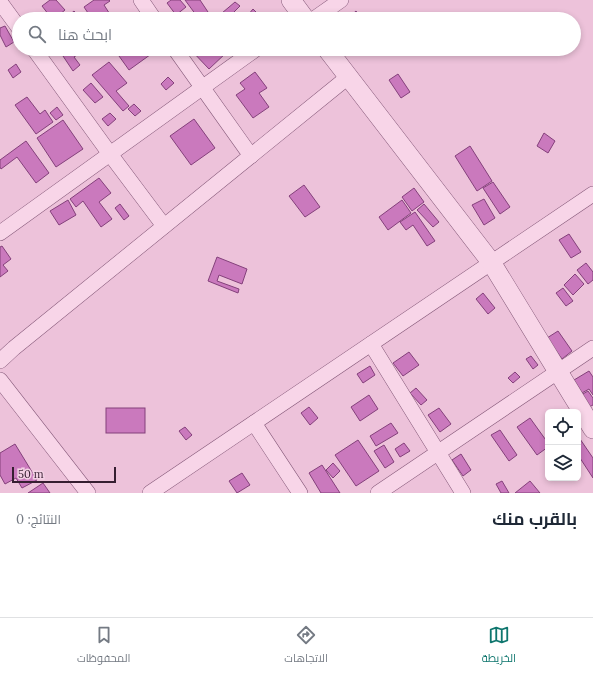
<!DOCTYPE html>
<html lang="ar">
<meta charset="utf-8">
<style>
body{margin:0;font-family:Lora,Cairo,serif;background:#f2f2f3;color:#1f2937;direction:rtl}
.controls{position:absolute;right:12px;bottom:12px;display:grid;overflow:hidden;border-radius:6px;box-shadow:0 2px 6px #0003}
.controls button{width:36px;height:36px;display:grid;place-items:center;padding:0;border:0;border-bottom:1px solid #e0e1e3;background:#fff;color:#1f2937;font:20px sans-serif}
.scale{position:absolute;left:12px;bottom:10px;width:104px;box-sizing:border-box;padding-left:4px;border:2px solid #361e31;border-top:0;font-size:11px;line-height:14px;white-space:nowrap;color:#361e31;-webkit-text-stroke:3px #f4d1e5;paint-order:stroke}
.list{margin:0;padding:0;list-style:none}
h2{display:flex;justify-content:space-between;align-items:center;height:52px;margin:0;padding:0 16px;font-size:17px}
h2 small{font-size:13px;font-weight:400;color:#747a83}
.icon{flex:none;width:22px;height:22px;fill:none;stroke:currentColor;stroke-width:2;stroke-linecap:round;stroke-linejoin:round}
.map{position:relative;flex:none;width:593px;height:493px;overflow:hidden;direction:ltr}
.search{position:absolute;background:#fff;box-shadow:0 2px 6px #0003;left:12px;right:12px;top:12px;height:44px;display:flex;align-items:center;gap:10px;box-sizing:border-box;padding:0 14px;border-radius:22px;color:#747a83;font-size:15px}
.sheet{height:124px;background:#fff}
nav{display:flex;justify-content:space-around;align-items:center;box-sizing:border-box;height:56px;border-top:1px solid #e0e1e3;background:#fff;font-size:11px;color:#747a83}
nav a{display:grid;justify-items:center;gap:2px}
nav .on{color:#0f766e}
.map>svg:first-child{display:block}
.building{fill:#ca79bd;stroke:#84407b}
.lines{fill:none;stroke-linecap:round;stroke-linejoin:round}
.minor-casing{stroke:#865a7a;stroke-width:16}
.tertiary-casing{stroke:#865a7a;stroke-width:20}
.minor{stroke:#f8d5e8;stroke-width:15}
.tertiary{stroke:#f8d5e8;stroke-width:19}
</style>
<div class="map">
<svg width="593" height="493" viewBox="0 0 593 493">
<rect width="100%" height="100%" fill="#edc2da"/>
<g class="building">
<path d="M50,0H56L65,10L54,19H52L42,6Z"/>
<path d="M94,0H109L110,1L104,5L113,19H92L84,7Z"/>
<path d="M171,0H180L186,7L176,15L167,3Z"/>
<path d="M185,0H200L210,15L205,19H199Z"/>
<path d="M235,2L240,6L234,12L241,19H228L222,13Z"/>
<path d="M253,9L260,16L257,19H252L248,15Z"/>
<path d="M74,11L82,19H68L67,17Z"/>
<path d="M356,11L362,19H347Z"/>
<path d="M5,26L14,42L6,47L0,35V28Z"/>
<path d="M74,49H86L74,57L80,65L73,71L63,56Z"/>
<path d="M114,49H133L135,52L139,49H152L154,52L129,70Z"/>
<path d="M190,49H225L227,52L209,69Z"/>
<path d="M109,62L127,83L116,91L129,106L123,111L92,75Z"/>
<path d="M16,64L21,72L13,78L8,70Z"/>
<path d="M255,72L267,88L259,93L269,107L253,118L236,95L245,89L240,83Z"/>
<path d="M398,74L410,92L401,98L389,80Z"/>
<path d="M168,77L174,83L166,90L161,84Z"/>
<path d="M91,83L103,97L95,103L83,90Z"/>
<path d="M27,97L40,114L45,110L53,122L36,134L15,105Z"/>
<path d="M134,104L141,111L135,116L128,109Z"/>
<path d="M57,107L63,115L56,120L50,113Z"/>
<path d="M110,113L116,119L108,126L102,119Z"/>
<path d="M194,119L215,148L191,165L170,136Z"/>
<path d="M63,120L83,149L56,167L37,138Z"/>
<path d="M544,133L555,141L548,153L537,146Z"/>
<path d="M26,141L49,173L36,183L17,157L1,169L0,167V160Z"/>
<path d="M470,146L492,181L477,191L455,156Z"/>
<path d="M99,178L111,193L99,202L112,219L101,227L83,201L76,207L70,199Z"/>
<path d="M493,182L510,207L500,214L483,188Z"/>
<path d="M304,185L320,207L305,217L289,196Z"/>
<path d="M414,188L424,202L412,211L402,197Z"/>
<path d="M484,199L495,218L484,225L472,205Z"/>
<path d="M68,200L76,215L59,225L50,211Z"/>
<path d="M402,200L411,213L388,230L379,217Z"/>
<path d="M120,204L129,216L124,220L115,208Z"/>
<path d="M424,204L439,222L433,227L417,210Z"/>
<path d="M415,212L435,241L427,246L413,225L406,230L400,222Z"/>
<path d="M569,234L581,252L571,258L559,240Z"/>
<path d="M2,246L11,259L3,265L8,271L0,277V247Z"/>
<path d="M217,257L247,269L242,284L219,275L217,281L239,289L238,293L208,281Z"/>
<path d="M586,263L593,272V280L588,284L577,270Z"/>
<path d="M575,274L584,284L573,295L564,285Z"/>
<path d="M563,288L573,301L566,306L556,293Z"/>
<path d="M483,293L495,308L488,314L476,299Z"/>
<path d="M558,331L572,351L562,359L547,338Z"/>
<path d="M409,352L419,365L403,376L393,363Z"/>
<path d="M531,356L538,365L533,369L526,359Z"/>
<path d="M370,366L375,375L363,383L357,374Z"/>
<path d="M589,371L593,377V395L589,389L582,393L574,380Z"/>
<path d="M515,372L520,377L513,383L508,378Z"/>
<path d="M416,388L427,400L421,405L410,393Z"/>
<path d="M588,391L593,398V405L589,407L581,395Z"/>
<path d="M369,395L378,409L360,421L351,407Z"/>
<path d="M309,407L318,418L310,425L301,413Z"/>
<rect x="106" y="408" width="39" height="25"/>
<path d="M439,408L451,424L440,432L428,415Z"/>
<path d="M530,418L548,443V447L537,455L517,427Z"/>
<path d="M391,423L398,433L376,446L370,436Z"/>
<path d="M185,427L192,435L186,440L179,431Z"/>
<path d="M500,430L517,455L509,461L491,435Z"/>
<path d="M580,439L593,458V478L578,455V440Z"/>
<path d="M358,440L379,471L356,486L335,455Z"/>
<path d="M404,443L410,451L400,457L395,449Z"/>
<path d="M15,444L37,480L22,488L16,478L5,484L0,475V453Z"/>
<path d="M384,445L394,462L385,468L374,451Z"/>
<path d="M461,454L471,470L463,476L452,460Z"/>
<path d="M333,463L340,471L333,478L326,470Z"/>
<path d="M322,465L340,493H321L309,473Z"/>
<path d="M242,473L250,485L237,493L229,481Z"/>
<path d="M502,481L509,493H501L496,484Z"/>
<path d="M530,481L540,493H515Z"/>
<path d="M43,483L50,493H28Z"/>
</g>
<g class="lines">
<defs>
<g id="minor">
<path d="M141,0L154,19"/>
<path d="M0,2L19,28"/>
<path d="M314,19L341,0"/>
<path d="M34,49L110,154L164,226"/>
<path d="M175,49L251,156"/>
<path d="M0,233L256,49"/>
<path d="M371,344L463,493"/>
<path d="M0,361L14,348L348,77"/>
<path d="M0,380L88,493"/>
<path d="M254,423L300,493"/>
<path d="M150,493L593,194"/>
<path d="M378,493L593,348"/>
</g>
<g id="tertiary">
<path d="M291,0L305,19"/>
<path d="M327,49L491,262L593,429"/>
</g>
</defs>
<use href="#minor" class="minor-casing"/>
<use href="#tertiary" class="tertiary-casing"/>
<use href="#minor" class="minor"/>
<use href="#tertiary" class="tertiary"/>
</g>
</svg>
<div class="controls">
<button><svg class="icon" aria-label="locate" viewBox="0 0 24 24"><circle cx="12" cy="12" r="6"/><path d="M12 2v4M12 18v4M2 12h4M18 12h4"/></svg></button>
<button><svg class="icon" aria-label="layers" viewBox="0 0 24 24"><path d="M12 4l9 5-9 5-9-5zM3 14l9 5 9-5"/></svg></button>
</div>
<div class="scale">50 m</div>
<div class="search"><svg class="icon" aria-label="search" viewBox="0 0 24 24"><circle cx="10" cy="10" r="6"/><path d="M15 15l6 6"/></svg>ابحث هنا</div>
</div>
<section class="sheet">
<h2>بالقرب منك<small>النتائج: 0</small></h2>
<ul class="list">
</ul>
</section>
<nav>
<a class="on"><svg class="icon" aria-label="map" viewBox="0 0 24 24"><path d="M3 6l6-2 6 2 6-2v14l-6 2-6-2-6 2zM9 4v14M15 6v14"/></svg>الخريطة</a>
<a><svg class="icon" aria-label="directions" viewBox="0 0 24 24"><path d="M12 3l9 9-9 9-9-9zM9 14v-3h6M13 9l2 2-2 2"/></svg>الاتجاهات</a>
<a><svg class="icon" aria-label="saved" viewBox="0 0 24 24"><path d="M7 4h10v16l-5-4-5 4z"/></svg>المحفوظات</a>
</nav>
